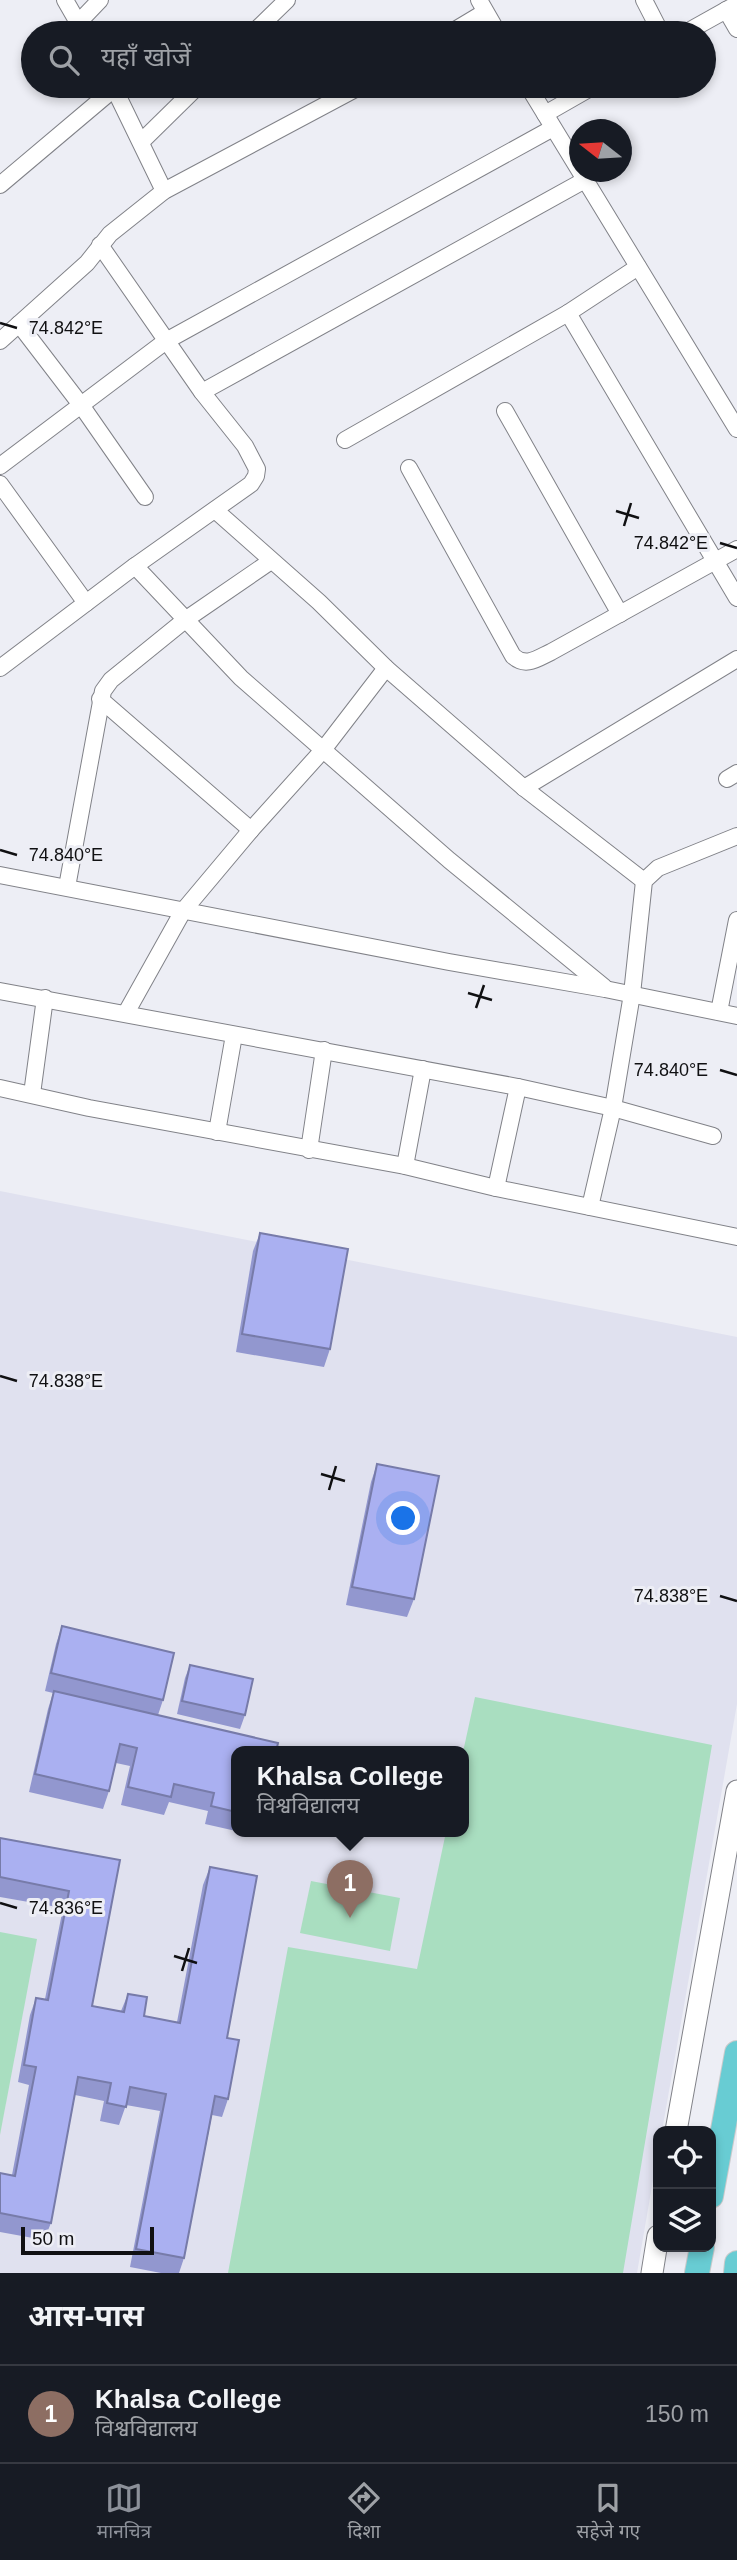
<!DOCTYPE html>
<html lang="hi">
<meta charset="utf-8">
<style>
body{margin:0;font-family:Helvetica,"Noto Sans Devanagari",sans-serif;background:#20242c;color:#f1f3f6}
.controls{position:absolute;right:21px;bottom:21px;display:grid;overflow:hidden;border-radius:14px;box-shadow:0 4px 10px #0003}
.controls button{width:63px;height:63px;display:grid;place-items:center;padding:0;border:0;border-bottom:2px solid #363941;background:#171b24;color:#f1f3f6;font:35px sans-serif}
.compass{position:absolute;left:569px;top:119px;width:63px;height:63px;border-radius:50%;background:#171b24;box-shadow:0 4px 10px #0003;rotate:287deg}
.scale{position:absolute;left:21px;bottom:18px;width:133px;box-sizing:border-box;padding-left:7px;border:4px solid #101012;border-top:0;font-size:19px;line-height:24px;white-space:nowrap;color:#101012;-webkit-text-stroke:5px #edeef5;paint-order:stroke}
.you{position:absolute;left:404px;top:1519px;width:24px;height:24px;margin:-18px;border:5px solid #fff;border-radius:50%;background:#1a73e8;box-shadow:0 0 0 10px #1a73e833}
.badge{display:grid;place-items:center;width:46px;height:46px;border-radius:50%;background:#8c9099;color:#fff;font-size:23px;font-weight:700}
.pin{position:absolute;translate:-50% -58px;filter:drop-shadow(0 2px 4px #0008)}
.pin::after{content:'';position:absolute;top:37px;width:24px;height:21px;background:inherit;clip-path:polygon(0 0,100% 0,50% 100%)}
.popup{position:absolute;left:231px;top:1746px;width:238px;height:91px;box-sizing:border-box;display:grid;place-content:center;border-radius:14px;background:#171b24;filter:drop-shadow(0 2px 5px #0005);font-size:23px;white-space:nowrap;color:#9ea1a6}
.popup b{font-size:26px;color:#f1f3f6}
.popup::after{content:'';position:absolute;left:50%;top:100%;margin-left:-14px;border:14px solid transparent;border-top-color:#171b24}
.list{margin:0;padding:0;list-style:none}
h2{display:flex;justify-content:space-between;align-items:center;height:91px;margin:0;padding:0 28px;font-size:30px}
h2 small{font-size:23px;font-weight:400;color:#9ea1a6}
.list li{display:grid;grid-template-columns:46px 1fr auto;gap:21px;align-items:center;box-sizing:border-box;height:98px;padding:0 28px;border-top:2px solid #363941}
.list b{display:block;font-size:26px;white-space:nowrap}
.list p{margin:0;font-size:23px;white-space:nowrap;color:#9ea1a6}
.list em{font-size:23px;font-style:normal;color:#9ea1a6}
.icon{flex:none;width:38px;height:38px;fill:none;stroke:currentColor;stroke-width:2;stroke-linecap:round;stroke-linejoin:round}
.map{position:relative;flex:none;width:737px;height:2273px;overflow:hidden}
.search{position:absolute;background:#171b24;box-shadow:0 4px 10px #0003;left:21px;right:21px;top:21px;height:77px;display:flex;align-items:center;gap:18px;box-sizing:border-box;padding:0 24px;border-radius:38px;color:#9ea1a6;font-size:26px}
.sheet{height:189px;background:#171b24}
nav{display:flex;justify-content:space-around;align-items:center;box-sizing:border-box;height:98px;border-top:2px solid #363941;background:#171b24;font-size:19px;color:#9ea1a6}
nav a{display:grid;justify-items:center;gap:4px}
nav .on{color:#8c9099}
.map>svg:first-child{display:block}
.built{fill:#e0e1ef;fill-rule:evenodd}
.green{fill:#a9dec0}
.lines{fill:none;stroke-linecap:round;stroke-linejoin:round}
.street-casing{stroke:#818288;stroke-width:18}
.secondary-casing{stroke:#818288;stroke-width:23}
.primary-casing{stroke:#cacacb;stroke-width:26}
.street{stroke:#fff;stroke-width:16}
.secondary{stroke:#fff;stroke-width:21}
.primary{stroke:#68ccd3;stroke-width:24}
.wall{fill:#9297cf}
.building{fill:#aab0f1;stroke:#777ba9;stroke-width:2}
.ticks{fill:none;stroke:#101012;stroke-width:2.5}
.ticks-label{font-size:18px;text-anchor:middle;fill:#101012;stroke:#edeef5;stroke-width:6;stroke-linejoin:round;paint-order:stroke}
</style>
<div class="map">
<svg width="737" height="2273" viewBox="0 0 737 2273">
<rect width="100%" height="100%" fill="#edeef5"/>
<path class="built" d="M0,1191L737,1337V1704L662,2131H658V2151L637,2273H0ZM236,1752H464V1832H236Z"/>
<g class="green">
<path d="M475,1697L712,1745L623,2273H228L288,1947L417,1969L446,1832H464L463,1752Z"/>
<path d="M311,1881L400,1898L390,1951L300,1933Z"/>
<path d="M0,1932L37,1939L0,2135Z"/>
</g>
<g class="lines">
<defs>
<g id="street">
<path d="M65,0L84,33"/>
<path d="M479,0L498,33"/>
<path d="M644,0L661,33"/>
<path d="M726,10L737,29"/>
<path d="M78,23L100,0"/>
<path d="M253,33L287,0"/>
<path d="M450,33L485,12"/>
<path d="M685,33L737,4"/>
<path d="M113,86L164,191"/>
<path d="M528,86L737,429"/>
<path d="M545,114L594,86"/>
<path d="M141,142L198,86"/>
<path d="M0,185L115,88"/>
<path d="M568,313L737,598"/>
<path d="M19,324L81,405L145,497"/>
<path d="M0,341L87,263L110,234L164,191L361,86"/>
<path d="M202,392L585,180"/>
<path d="M505,411L620,614"/>
<path d="M345,440L568,313L638,267"/>
<path d="M0,466L166,341L553,128"/>
<path d="M409,468L513,656C526,668 538,658 551,652L737,549"/>
<path d="M0,484L86,603"/>
<path d="M215,510L319,602L386,668L524,788L644,881"/>
<path d="M135,566L241,678L449,860L604,987"/>
<path d="M0,668L135,566L251,484L256,476L257,469L245,446L202,392L100,245"/>
<path d="M100,699L251,830"/>
<path d="M727,779L737,773"/>
<path d="M524,788L737,659"/>
<path d="M0,875L449,962L605,989L737,1016"/>
<path d="M67,887L103,691L111,680L185,620L271,561"/>
<path d="M0,991L518,1087L613,1108L713,1136"/>
<path d="M719,1012L737,920"/>
<path d="M126,1013L183,911L251,830L323,750L386,668"/>
<path d="M0,1088L89,1108L405,1166L496,1188L737,1237"/>
<path d="M32,1094L45,998"/>
<path d="M217,1132L234,1035"/>
<path d="M309,1150L324,1050"/>
<path d="M405,1166L423,1069"/>
<path d="M496,1188L518,1087"/>
<path d="M590,1207L613,1108L632,994L644,881L658,868L737,836"/>
</g>
<g id="secondary">
<path d="M676,2131L737,1791"/>
<path d="M652,2273L658,2236"/>
</g>
<g id="primary">
<path d="M711,2196L737,2053"/>
<path d="M697,2273L702,2247"/>
<path d="M736,2273L737,2263"/>
</g>
</defs>
<use href="#street" class="street-casing"/>
<use href="#secondary" class="secondary-casing"/>
<use href="#primary" class="primary-casing"/>
<use href="#street" class="street"/>
<use href="#secondary" class="secondary"/>
<use href="#primary" class="primary"/>
</g>
<g class="wall">
<path d="M260,1233L330,1349L324,1367L236,1352L253,1251Z"/>
<path d="M377,1464L414,1599L407,1617L346,1605L371,1482Z"/>
<path d="M62,1626L163,1700L158,1715L236,1752V1831L205,1824L208,1811L169,1802L164,1815L121,1805L130,1766L116,1763L109,1791L103,1809L29,1792L48,1709L53,1693L45,1691L56,1644Z"/>
<path d="M190,1665L245,1715L240,1729L177,1714L185,1678Z"/>
<path d="M241,1832H255L254,1835Z"/>
<path d="M0,1838L120,1860L92,2006L121,2011L128,1994L144,2016L177,2022L203,1885L210,1867L227,2038L228,2099L222,2117L212,2115L184,2258L179,2273H161L130,2267L160,2111L126,2105L119,2125L100,2121L104,2101L75,2095L51,2223L44,2240L0,2232V2173L12,2175L29,2085L18,2082L30,2015L36,1998L45,1999L63,1908L0,1897Z"/>
</g>
<g class="building">
<path d="M260,1233L348,1249L330,1349L242,1334Z"/>
<path d="M377,1464L439,1476L414,1599L352,1587Z"/>
<path d="M62,1626L174,1653L163,1700L51,1673Z"/>
<path d="M190,1665L253,1679L245,1715L182,1701Z"/>
<path d="M54,1691L278,1743L276,1752H236V1812L211,1806L214,1793L174,1784L171,1797L128,1787L137,1748L120,1744L109,1791L35,1774Z"/>
<path d="M0,1838L120,1860L92,2006L124,2012L128,1994L147,1997L144,2016L180,2023L210,1867L257,1876L227,2038L239,2040L228,2099L215,2096L184,2258L136,2249L166,2094L130,2087L126,2107L107,2103L111,2083L78,2077L51,2223L0,2213V2173L15,2176L36,2067L24,2065L36,1998L48,2000L69,1891L0,1877Z"/>
</g>
<path class="ticks" d="M0,323L17,328M616,511L639,518M624,526L631,503M720,543L737,548M0,850L17,855M468,993L492,1000M476,1008L484,985M720,1070L737,1075M0,1376L17,1381M321,1474L345,1481M329,1490L336,1466M720,1596L737,1601M0,1903L17,1908M174,1956L197,1963M182,1971L189,1948"/>
<g class="ticks-label">
<text x="66" y="334">74.842°E</text>
<text x="671" y="549">74.842°E</text>
<text x="66" y="861">74.840°E</text>
<text x="671" y="1076">74.840°E</text>
<text x="66" y="1387">74.838°E</text>
<text x="671" y="1602">74.838°E</text>
<text x="66" y="1914">74.836°E</text>
</g>
</svg>
<div class="controls">
<button><svg class="icon" aria-label="locate" viewBox="0 0 24 24"><circle cx="12" cy="12" r="6"/><path d="M12 2v4M12 18v4M2 12h4M18 12h4"/></svg></button>
<button><svg class="icon" aria-label="layers" viewBox="0 0 24 24"><path d="M12 4l9 5-9 5-9-5zM3 14l9 5 9-5"/></svg></button>
</div>
<svg class="compass" viewBox="-18 -18 36 36"><path d="M0-13l5 13h-10z" fill="#e53935"/><path d="M0 13l5-13h-10z" fill="#9ea1a6"/></svg>
<div class="scale">50 m</div>
<div class="you"></div>
<div class="pin badge" style="left:350px;top:1918px;background:#8d6e63">1</div>
<div class="popup"><b>Khalsa College</b>विश्वविद्यालय</div>
<div class="search"><svg class="icon" aria-label="search" viewBox="0 0 24 24"><circle cx="10" cy="10" r="6"/><path d="M15 15l6 6"/></svg>यहाँ खोजें</div>
</div>
<section class="sheet">
<h2>आस-पास<small></small></h2>
<ul class="list">
<li><span class="badge" style="background:#8d6e63">1</span><div><b>Khalsa College</b><p>विश्वविद्यालय</p></div><em>150 m</em></li>
</ul>
</section>
<nav>
<a class="on"><svg class="icon" aria-label="map" viewBox="0 0 24 24"><path d="M3 6l6-2 6 2 6-2v14l-6 2-6-2-6 2zM9 4v14M15 6v14"/></svg>मानचित्र</a>
<a><svg class="icon" aria-label="directions" viewBox="0 0 24 24"><path d="M12 3l9 9-9 9-9-9zM9 14v-3h6M13 9l2 2-2 2"/></svg>दिशा</a>
<a><svg class="icon" aria-label="saved" viewBox="0 0 24 24"><path d="M7 4h10v16l-5-4-5 4z"/></svg>सहेजे गए</a>
</nav>
